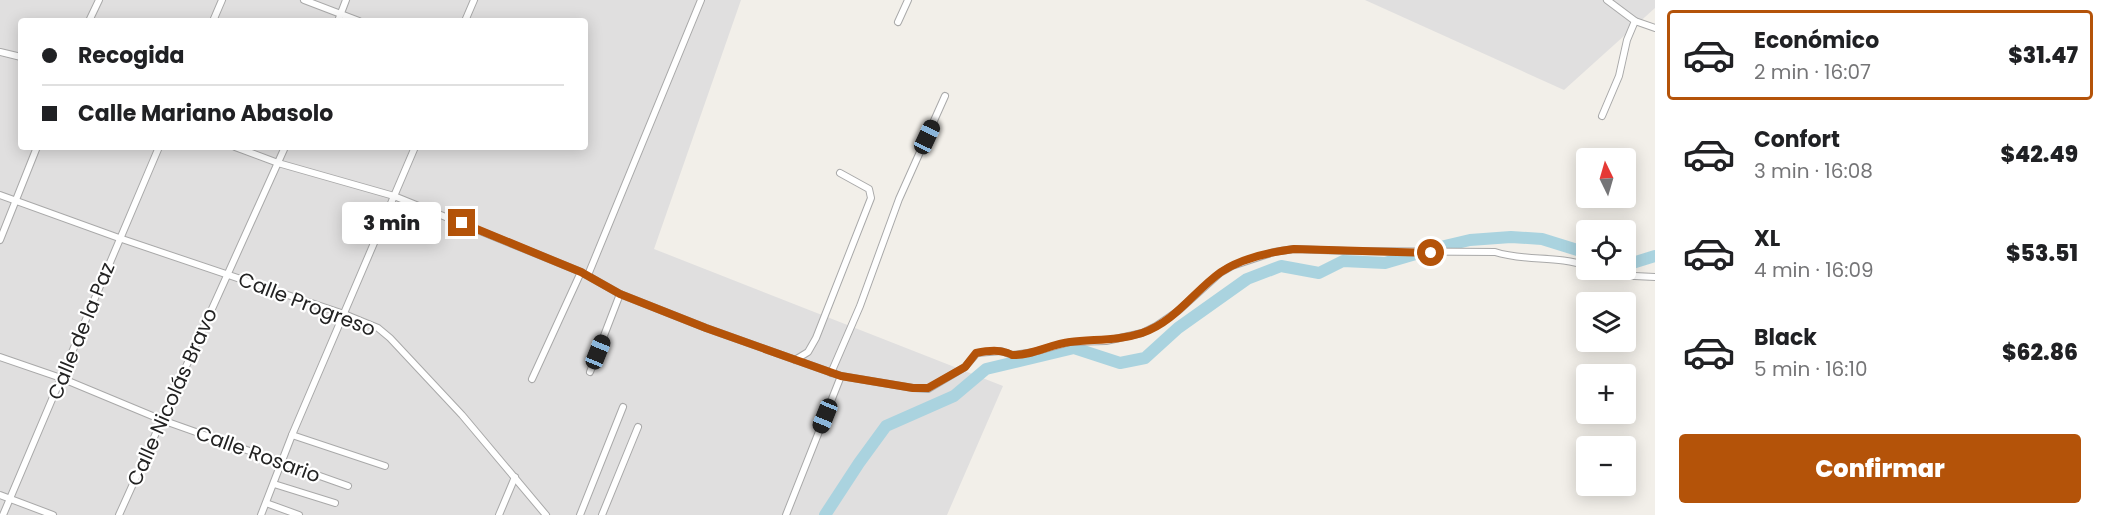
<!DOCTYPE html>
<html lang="es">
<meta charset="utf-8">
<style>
:root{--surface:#fff;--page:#f6f6f6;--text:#202124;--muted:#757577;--line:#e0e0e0;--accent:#b45309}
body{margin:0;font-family:Poppins,sans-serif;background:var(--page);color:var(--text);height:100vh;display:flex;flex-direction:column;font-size:22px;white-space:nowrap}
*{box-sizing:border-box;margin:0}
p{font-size:20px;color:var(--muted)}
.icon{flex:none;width:33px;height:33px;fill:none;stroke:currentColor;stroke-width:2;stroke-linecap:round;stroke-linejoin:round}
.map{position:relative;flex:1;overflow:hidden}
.drawer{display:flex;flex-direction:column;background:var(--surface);width:450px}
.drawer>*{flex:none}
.top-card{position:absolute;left:18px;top:18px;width:570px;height:132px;border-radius:6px;box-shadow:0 3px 15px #0003;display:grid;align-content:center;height:132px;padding:0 24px;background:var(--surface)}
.needle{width:39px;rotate:355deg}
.tools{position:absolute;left:1576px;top:148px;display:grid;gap:12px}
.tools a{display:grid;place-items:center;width:60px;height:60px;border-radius:6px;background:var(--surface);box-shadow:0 3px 15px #0003;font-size:30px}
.end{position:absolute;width:27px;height:27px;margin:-14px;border:8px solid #b45309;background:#fff;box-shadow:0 0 0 3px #fff}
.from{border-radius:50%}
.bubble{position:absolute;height:42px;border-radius:6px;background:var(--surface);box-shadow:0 3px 15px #0003;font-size:20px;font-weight:800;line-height:42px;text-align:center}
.car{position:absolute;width:18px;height:36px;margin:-18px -9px;border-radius:8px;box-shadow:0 0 4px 2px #0007;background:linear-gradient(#222 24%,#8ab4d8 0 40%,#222 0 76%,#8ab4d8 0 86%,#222 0)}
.top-card b{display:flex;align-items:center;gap:21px;height:57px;font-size:22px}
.top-card b+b{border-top:2px solid var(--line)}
.top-card i{width:15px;height:15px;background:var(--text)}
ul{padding:10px 0 0;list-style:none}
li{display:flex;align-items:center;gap:18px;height:90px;margin:0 12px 9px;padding:0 12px;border:3px solid transparent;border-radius:6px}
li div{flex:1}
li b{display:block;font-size:22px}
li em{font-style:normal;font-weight:800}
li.on{border-color:var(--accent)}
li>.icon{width:54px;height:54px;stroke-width:1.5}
.action{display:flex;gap:12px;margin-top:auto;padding:12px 24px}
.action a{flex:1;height:69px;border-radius:6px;background:var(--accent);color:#fff;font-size:24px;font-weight:800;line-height:69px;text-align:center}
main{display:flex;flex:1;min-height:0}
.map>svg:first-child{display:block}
</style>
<main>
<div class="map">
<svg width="1655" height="515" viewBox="0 0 1655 515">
<rect width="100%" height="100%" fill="#f2efe9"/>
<g fill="#e0dfdf" fill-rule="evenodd">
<path d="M 0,0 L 741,0 L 654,249 L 1003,386 L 947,515 L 0,515 ZM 21,21 L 585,21 L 585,147 L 21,147 Z"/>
<polygon points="1365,0 1655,0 1655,8 1564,90"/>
</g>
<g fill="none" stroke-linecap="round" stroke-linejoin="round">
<g stroke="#aad3df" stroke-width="12">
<polyline points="1626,265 1655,256"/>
<polyline points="825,515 859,463 886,426 954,396 986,369 1074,348 1120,363 1145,358 1178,328 1247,279 1281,266 1319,273 1343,261 1385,263 1436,248 1470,240 1511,237 1542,239 1587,253"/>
</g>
<g stroke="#a9a9a9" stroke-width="8">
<g id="minor">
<polyline points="304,0 359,21"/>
<polyline points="1607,0 1635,21 1655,28"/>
<polyline points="89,21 99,0"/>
<polyline points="213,21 222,0"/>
<polyline points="338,21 346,0"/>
<polyline points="465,21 474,0"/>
<polyline points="898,22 908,0"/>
<polyline points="0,52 21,57"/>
<polyline points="1602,116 1619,76 1627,40 1635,21"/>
<path d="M 235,147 L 278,163 L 394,196 L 581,272 L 620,294 L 706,328 L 841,376 L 913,388 L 928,389 L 965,367 L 977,353 L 1001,351 L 1012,355 L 1034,352 L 1070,342 L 1106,341 L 1142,333 L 1156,326 L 1178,311 L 1220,273 L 1232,266 L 1274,252 L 1294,249 L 1347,251 L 1495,252 C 1525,262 1557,255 1587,266"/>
<polyline points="0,195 119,238 344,314 378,328 390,338 462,415 546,515"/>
<polyline points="0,240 37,147"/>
<polyline points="1599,270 1614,275 1655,277"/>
<polyline points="588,275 701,0"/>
<polyline points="0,357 61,378 162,420 348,486"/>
<polyline points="795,360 808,352 816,338 871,198 869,189 840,173"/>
<polyline points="590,372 620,294"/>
<polyline points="831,373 860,306 899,199 945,96"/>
<polyline points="532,379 581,272"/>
<polyline points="292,435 385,466"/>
<polyline points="274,484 335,503"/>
<polyline points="0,495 53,515"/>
<polyline points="266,503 299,515"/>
<polyline points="3,515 159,147"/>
<polyline points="119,515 285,147"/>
<polyline points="261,515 292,435 415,147"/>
<polyline points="499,515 515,477"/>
<polyline points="580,515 623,407"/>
<polyline points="602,515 638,427"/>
<polyline points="786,515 841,376"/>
</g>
</g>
<use href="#minor" stroke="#fff" stroke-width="6"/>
</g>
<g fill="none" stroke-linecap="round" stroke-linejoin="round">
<path stroke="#b45309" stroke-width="8" d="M 462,223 L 581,272 L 620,294 L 706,328 L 841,376 L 913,388 L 928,388 L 965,367 L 976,353 C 985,351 995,349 1004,352 C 1004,352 1011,354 1012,355 C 1031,356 1051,344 1070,342 C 1094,339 1118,341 1142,333 C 1175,322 1194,291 1221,272 C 1242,258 1270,252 1294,249 L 1431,253"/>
</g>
<g text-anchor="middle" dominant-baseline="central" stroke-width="4.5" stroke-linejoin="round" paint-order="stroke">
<g font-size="20" fill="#222" stroke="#fff">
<text transform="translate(307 304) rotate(21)">Calle Progreso</text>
<text transform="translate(81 331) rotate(-68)">Calle de la Paz</text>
<text transform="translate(172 397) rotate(-66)">Calle Nicolás Bravo</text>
<text transform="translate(258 454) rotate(20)">Calle Rosario</text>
</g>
</g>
</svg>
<div class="tools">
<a><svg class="needle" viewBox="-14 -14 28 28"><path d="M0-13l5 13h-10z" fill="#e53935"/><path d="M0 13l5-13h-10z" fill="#757577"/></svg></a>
<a><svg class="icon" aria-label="locate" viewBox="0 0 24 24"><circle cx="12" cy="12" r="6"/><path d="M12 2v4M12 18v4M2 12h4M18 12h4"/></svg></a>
<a><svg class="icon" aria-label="layers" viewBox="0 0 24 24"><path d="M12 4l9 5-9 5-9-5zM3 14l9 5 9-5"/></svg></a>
<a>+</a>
<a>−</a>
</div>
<i class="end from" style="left:1431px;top:253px"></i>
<i class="end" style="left:462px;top:223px"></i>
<div class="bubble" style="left:342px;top:202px;width:99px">3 min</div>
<i class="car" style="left:927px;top:137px;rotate:25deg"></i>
<i class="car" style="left:598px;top:352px;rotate:22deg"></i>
<i class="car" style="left:825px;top:416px;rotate:202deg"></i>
<div class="top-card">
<b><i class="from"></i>Recogida</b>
<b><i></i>Calle Mariano Abasolo</b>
</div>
</div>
<section class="drawer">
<ul>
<li class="on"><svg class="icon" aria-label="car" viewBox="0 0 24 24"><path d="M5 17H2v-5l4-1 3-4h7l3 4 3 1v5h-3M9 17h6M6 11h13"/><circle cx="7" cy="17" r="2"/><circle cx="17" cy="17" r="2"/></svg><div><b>Económico</b><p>2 min · 16:07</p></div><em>$31.47</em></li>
<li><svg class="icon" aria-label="car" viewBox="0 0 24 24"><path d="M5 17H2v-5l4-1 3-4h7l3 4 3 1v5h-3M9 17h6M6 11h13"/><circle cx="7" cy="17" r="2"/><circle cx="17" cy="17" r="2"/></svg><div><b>Confort</b><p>3 min · 16:08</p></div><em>$42.49</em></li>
<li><svg class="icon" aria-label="car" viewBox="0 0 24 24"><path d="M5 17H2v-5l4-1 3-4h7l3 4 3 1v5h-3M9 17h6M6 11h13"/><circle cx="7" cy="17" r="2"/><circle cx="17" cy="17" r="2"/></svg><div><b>XL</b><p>4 min · 16:09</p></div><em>$53.51</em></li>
<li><svg class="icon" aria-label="car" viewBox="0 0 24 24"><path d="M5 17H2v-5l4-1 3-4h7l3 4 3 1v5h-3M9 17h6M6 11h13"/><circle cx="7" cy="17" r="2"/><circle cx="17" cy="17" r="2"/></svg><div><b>Black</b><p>5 min · 16:10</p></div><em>$62.86</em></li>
</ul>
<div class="action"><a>Confirmar</a></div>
</section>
</main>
